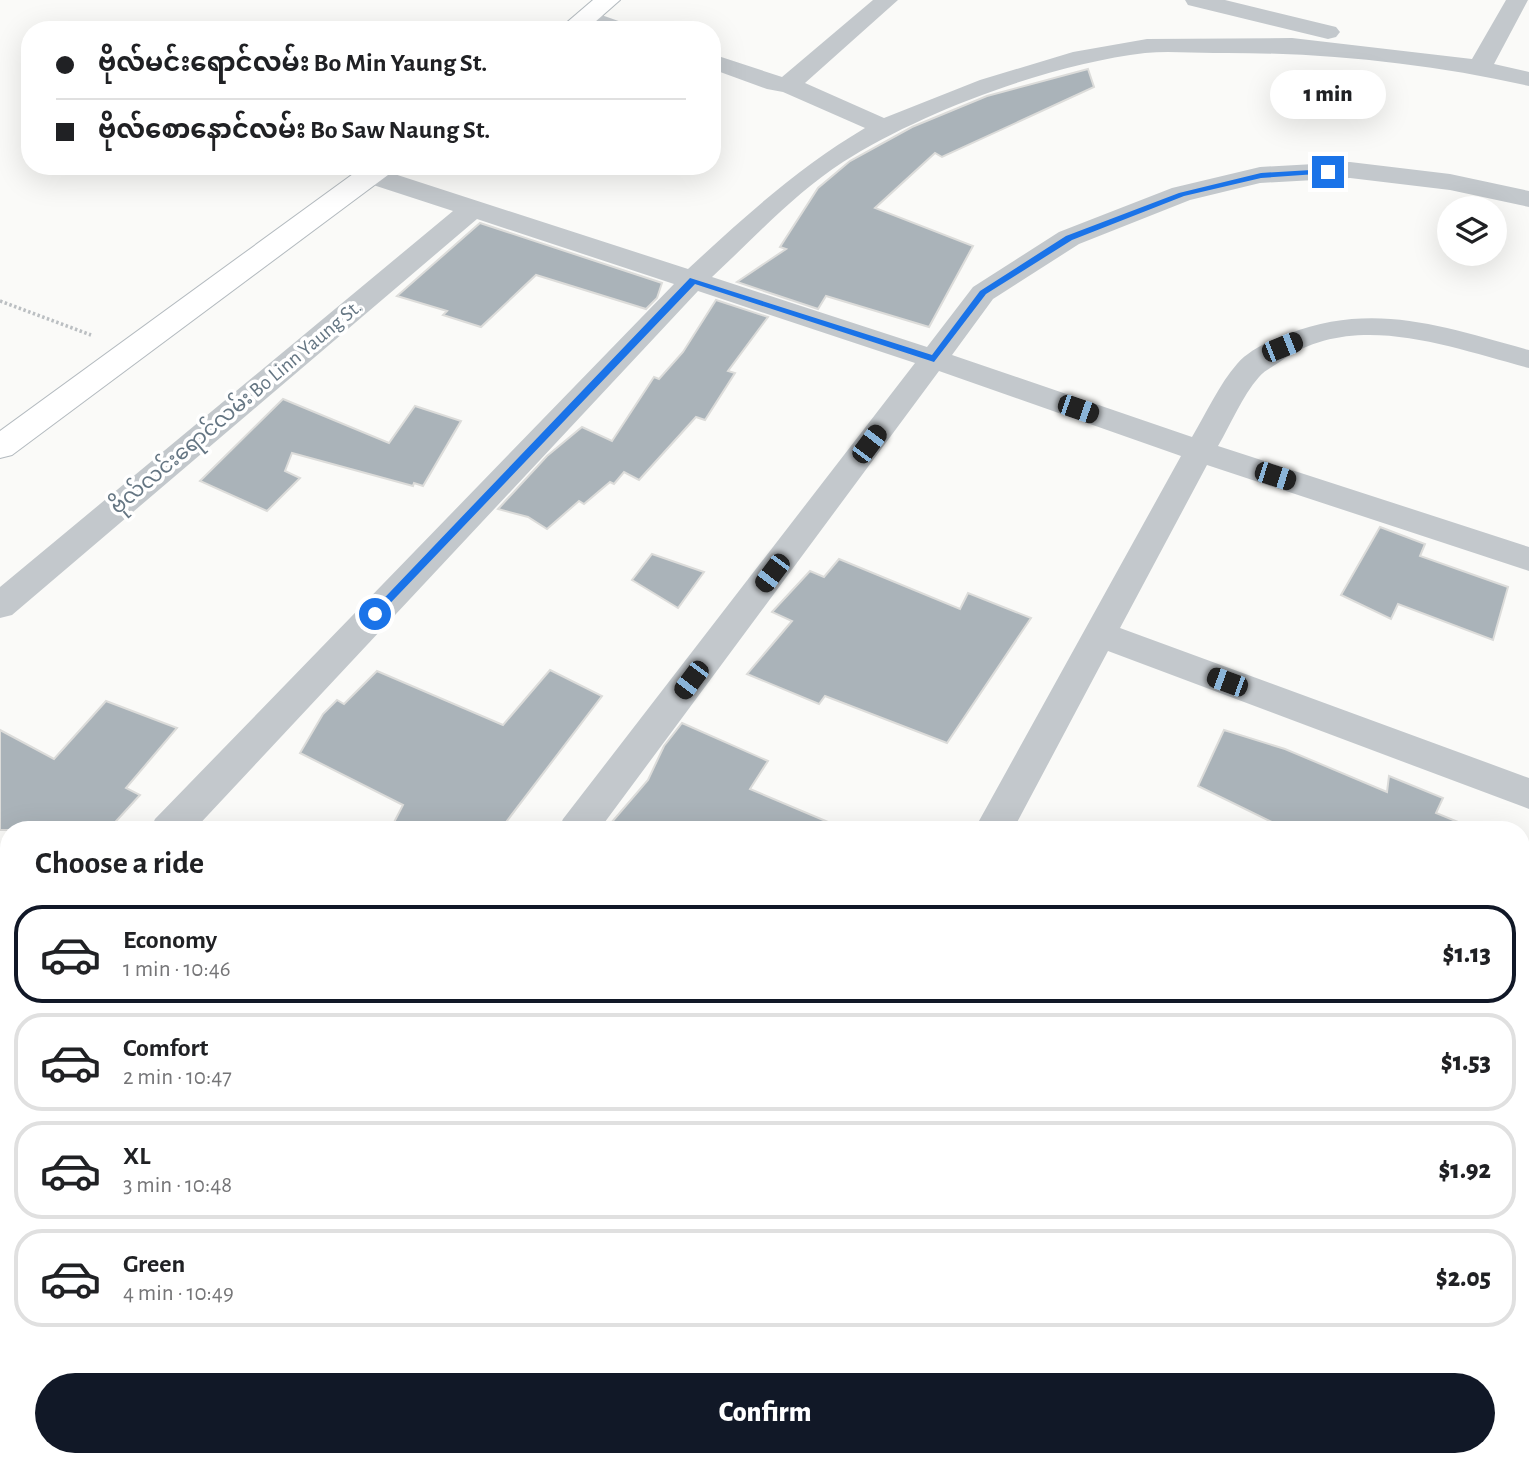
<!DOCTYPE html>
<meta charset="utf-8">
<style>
:root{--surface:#fff;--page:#f2f2f2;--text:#202124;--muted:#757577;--line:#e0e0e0;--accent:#111827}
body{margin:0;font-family:"Alegreya Sans","Noto Sans Myanmar",sans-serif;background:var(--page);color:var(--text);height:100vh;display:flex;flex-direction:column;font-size:26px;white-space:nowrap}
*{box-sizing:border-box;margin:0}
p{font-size:23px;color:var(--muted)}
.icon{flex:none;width:38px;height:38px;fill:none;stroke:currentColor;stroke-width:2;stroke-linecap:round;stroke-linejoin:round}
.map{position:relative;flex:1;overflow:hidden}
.panel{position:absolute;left:0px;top:821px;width:1530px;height:646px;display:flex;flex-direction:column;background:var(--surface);border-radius:28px 28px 0 0;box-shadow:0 7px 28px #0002}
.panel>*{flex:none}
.hud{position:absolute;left:21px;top:21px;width:700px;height:154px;border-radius:28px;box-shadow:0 7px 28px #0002;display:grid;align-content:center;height:154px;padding:0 35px;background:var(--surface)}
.fabs{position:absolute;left:1437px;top:196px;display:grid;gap:14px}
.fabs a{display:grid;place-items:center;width:70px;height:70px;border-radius:50%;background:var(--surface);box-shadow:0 7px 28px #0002;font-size:35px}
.end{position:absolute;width:32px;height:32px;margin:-16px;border:9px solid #1a73e8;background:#fff;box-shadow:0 0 0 4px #fff}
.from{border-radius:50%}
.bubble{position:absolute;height:49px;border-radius:24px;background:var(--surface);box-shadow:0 7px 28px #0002;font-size:23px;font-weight:800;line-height:49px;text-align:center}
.car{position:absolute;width:21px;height:42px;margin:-21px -10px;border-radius:9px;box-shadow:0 0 5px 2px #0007;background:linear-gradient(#222 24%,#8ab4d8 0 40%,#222 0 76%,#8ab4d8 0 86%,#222 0)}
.hud b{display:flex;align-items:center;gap:24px;height:66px;font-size:26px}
.hud b+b{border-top:2px solid var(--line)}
.hud i{width:18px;height:18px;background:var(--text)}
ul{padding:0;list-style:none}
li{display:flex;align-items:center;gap:21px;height:98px;margin:0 14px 10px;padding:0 21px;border:4px solid var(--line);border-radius:28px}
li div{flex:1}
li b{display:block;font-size:26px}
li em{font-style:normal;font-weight:800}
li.selected{border-color:var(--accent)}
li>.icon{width:63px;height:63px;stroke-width:1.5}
h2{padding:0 35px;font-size:32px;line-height:84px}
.button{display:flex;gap:14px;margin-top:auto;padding:14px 35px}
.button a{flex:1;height:80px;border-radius:42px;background:var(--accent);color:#fff;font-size:28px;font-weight:800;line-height:80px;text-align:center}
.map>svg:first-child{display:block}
</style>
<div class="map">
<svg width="1529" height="1466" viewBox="0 0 1529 1466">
<rect width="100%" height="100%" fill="#fafaf8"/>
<g fill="#aab3b9" stroke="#dcdcda" stroke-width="2">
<polygon points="1088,69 1094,87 942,157 935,153 875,208 973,246 929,327 826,296 818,309 737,282 786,249 780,247 818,188 850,161 912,127 987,96"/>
<polygon points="480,223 662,283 657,298 646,309 536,275 481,327 443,315 447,311 397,296"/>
<polygon points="716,300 768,317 728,371 735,373 705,420 696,417 639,480 624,472 614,484 610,482 584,504 579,501 547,529 528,517 498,509 547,456 582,427 612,441 654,377 659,379 683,352"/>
<polygon points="283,399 389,443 415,406 461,421 423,486 414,483 413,486 292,453 285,471 300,478 267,511 200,481"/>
<polygon points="1380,527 1425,544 1420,556 1508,587 1493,640 1398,604 1391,619 1341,595"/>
<polygon points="652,554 704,572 678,608 632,580"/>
<polygon points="839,559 960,609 968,593 1031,618 947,743 825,696 819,704 747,674 792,621 772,612 810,571 824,577"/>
<polygon points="550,670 602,696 500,830 390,830 403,805 300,753 323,714 337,700 344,704 377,671 503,725"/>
<polygon points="106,701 177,728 126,788 140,795 108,830 0,830 0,730 54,759"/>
<polygon points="682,723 768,761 750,789 847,830 605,830 648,780 664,746"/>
<polygon points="1224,730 1285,749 1387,792 1389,776 1443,798 1436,813 1475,829 1288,830 1198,786"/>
</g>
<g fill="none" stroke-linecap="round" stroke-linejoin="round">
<g stroke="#b3babf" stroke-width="2">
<g id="secondary">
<polygon points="593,0 620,0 586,30 558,30"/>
<polygon points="364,166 395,166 392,172 12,455 0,458 0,431"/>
</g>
</g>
<polyline stroke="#bbbfc2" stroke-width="3.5" stroke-dasharray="2.5 2.5" stroke-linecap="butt" points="0,301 91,335"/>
<g fill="#c3c8cc" fill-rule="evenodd">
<path d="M 873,0 L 898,0 L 805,83 L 884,118 L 980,80 L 1073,52 L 1147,39 L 1292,38 L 1472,59 L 1506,0 L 1528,0 L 1494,64 L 1529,72 L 1529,86 C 1427,63 1319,52 1214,53 C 1191,53 1168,51 1145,53 C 1051,64 923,111 843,162 C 795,193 754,238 712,277 L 927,347 L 973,287 L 1059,232 L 1172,188 L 1260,167 L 1350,162 L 1450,174 L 1529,191 L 1529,207 L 1450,190 L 1350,178 L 1260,183 L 1190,200 L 1079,244 L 993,299 L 952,355 L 1192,437 C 1205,415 1220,383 1237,364 C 1249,350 1271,340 1288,334 C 1375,301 1443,327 1529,350 L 1529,368 C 1451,348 1355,309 1281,361 C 1274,366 1264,371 1259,377 C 1242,396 1231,424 1218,446 L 1529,547 L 1529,571 L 1207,465 L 1120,628 L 1529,778 L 1529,809 L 1108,651 L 1013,830 L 974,830 L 1181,456 L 939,371 L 599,830 L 558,830 L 563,819 L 915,363 L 698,291 L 194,830 L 150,830 L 155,819 L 674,284 L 477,219 L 12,615 L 0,618 L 0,587 L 453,211 L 361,181 L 357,175 L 361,169 L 370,167 L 379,169 L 688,269 C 744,217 799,167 865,128 L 783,92 L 767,89 L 712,69 L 712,54 L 782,77 Z"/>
<polygon points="1185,0 1225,0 1336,27 1340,32 1336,37 1328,39 1188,5"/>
<path d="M 587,10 L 630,25 L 634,30 C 615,30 587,34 575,17 L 579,12 Z"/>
<polygon points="0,899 9,902 9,937 0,934"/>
<polygon points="1521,1102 1529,1106 1529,1148 1521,1144"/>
<polygon points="614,1458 666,1458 663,1466 611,1466"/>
<polygon points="1081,1458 1145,1458 1148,1466 1084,1466"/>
</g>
<use href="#secondary" fill="#fff" fill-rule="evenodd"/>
</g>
<polygon fill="#1a73e8" points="1328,169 1331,173 1261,178 1184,196 1072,240 986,294 934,362 695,284 378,616 375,618 369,614 690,278 932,355 980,291 1066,236 1179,193 1261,173"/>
<g text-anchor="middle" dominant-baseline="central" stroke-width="7" stroke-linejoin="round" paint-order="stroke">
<g font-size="21" fill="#657683" stroke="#fff">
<text transform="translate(236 407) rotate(-40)">ဗိုလ်လင်းရောင်လမ်း Bo Linn Yaung St.</text>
</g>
</g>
</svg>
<div class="fabs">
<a><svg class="icon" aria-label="layers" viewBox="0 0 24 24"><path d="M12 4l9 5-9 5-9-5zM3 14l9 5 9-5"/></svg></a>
</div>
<i class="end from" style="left:375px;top:614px"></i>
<i class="end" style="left:1328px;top:172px"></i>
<div class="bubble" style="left:1270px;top:70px;width:116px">1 min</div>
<i class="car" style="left:1282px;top:347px;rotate:68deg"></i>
<i class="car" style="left:1078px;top:409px;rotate:109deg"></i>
<i class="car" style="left:869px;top:444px;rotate:37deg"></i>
<i class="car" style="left:1275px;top:476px;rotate:108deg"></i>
<i class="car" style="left:772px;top:573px;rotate:217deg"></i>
<i class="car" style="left:691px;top:680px;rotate:217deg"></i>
<i class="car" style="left:1227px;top:682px;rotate:290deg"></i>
<div class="hud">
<b><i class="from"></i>ဗိုလ်မင်းရောင်လမ်း Bo Min Yaung St.</b>
<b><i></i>ဗိုလ်စောနောင်လမ်း Bo Saw Naung St.</b>
</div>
<section class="panel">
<h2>Choose a ride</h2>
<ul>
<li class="selected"><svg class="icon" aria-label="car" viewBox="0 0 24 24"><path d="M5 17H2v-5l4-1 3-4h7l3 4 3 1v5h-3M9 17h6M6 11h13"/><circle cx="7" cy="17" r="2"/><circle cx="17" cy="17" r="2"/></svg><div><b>Economy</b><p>1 min · 10:46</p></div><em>$1.13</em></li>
<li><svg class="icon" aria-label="car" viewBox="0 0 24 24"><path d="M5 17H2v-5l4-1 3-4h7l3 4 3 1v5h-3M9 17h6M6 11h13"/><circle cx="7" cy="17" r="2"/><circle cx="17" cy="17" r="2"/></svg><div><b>Comfort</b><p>2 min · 10:47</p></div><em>$1.53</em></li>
<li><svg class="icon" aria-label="car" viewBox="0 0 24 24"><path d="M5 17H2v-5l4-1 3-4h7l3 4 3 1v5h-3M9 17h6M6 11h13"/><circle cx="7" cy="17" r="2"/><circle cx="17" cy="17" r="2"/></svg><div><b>XL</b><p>3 min · 10:48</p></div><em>$1.92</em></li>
<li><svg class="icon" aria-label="car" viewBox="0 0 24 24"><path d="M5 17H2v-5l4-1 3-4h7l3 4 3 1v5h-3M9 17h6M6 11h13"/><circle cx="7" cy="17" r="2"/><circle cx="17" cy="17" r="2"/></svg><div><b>Green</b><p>4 min · 10:49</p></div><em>$2.05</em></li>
</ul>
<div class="button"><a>Confirm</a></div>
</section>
</div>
